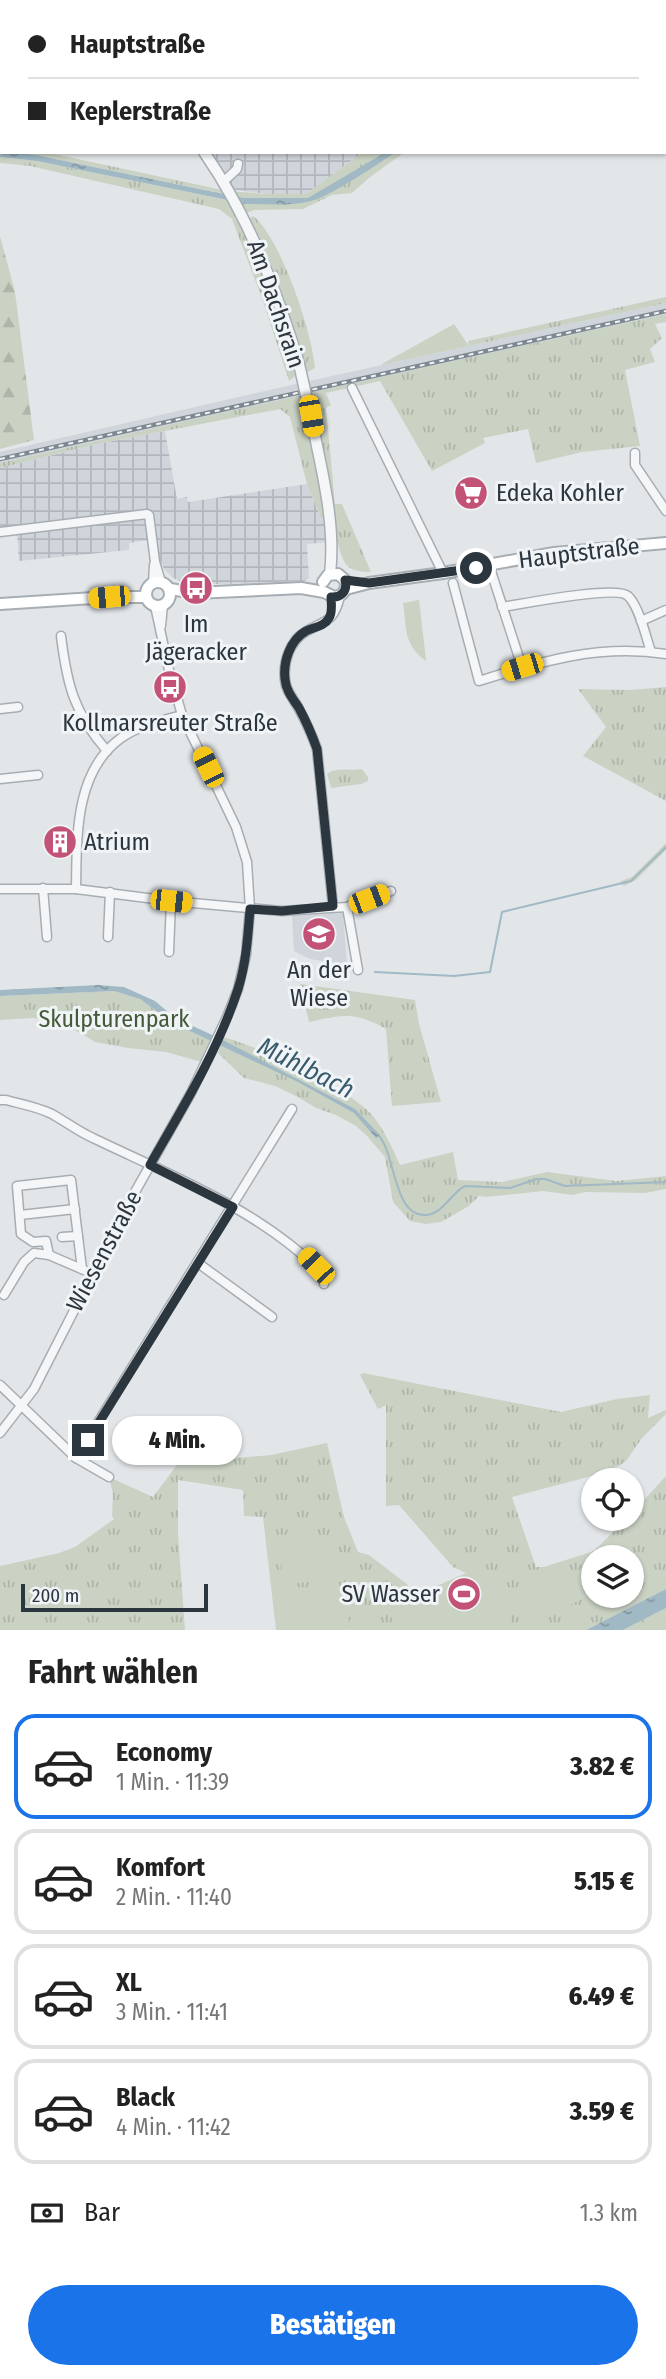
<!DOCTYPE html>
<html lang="de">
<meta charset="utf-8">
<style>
:root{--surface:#fff;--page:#f2f2f2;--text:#222;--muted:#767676;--line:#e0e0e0;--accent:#1a73e8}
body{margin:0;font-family:"Fira Sans Condensed",sans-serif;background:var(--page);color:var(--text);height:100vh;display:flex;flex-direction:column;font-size:26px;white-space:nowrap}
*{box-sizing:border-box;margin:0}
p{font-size:23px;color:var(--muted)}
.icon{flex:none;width:38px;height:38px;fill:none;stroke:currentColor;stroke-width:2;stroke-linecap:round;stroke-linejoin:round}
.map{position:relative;height:1630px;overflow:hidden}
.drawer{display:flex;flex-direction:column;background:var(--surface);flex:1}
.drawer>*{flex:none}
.guide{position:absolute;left:0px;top:0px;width:667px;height:154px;box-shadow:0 2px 5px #0004;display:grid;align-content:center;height:154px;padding:0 28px;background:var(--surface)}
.fabs{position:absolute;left:581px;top:1468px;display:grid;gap:14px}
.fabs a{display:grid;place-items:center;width:63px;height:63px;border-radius:50%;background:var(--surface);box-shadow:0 2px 5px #0004;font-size:35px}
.scale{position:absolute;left:21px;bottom:18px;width:187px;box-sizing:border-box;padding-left:7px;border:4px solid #2b363f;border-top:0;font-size:19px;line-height:24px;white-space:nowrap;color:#2b363f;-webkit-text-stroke:5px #f1f4f6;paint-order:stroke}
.end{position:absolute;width:32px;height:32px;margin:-16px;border:9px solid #2b363f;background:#fff;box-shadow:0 0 0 4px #fff}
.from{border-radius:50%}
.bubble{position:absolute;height:49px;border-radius:24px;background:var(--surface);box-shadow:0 2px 5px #0004;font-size:23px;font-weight:800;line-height:49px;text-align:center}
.car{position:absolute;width:21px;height:42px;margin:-21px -10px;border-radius:9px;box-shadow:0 0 5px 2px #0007;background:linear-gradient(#f5c518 24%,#345 0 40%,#f5c518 0 76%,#345 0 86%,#f5c518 0)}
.guide b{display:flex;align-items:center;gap:24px;height:66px;font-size:26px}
.guide b+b{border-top:2px solid var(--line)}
.guide i{width:18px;height:18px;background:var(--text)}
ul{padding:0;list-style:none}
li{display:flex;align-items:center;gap:21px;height:105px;margin:0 14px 10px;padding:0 14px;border:4px solid var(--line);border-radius:21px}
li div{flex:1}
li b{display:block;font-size:26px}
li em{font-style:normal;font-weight:800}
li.on{border-color:var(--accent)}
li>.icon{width:63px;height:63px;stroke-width:1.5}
h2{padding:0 28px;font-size:32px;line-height:84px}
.pay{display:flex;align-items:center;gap:18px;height:77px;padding:0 28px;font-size:26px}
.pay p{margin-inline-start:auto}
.primary-button{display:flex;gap:14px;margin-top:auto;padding:14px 28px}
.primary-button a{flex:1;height:80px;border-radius:42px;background:var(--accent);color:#fff;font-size:28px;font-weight:800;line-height:80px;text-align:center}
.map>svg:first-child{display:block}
</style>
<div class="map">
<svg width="666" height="1630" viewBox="0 0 666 1630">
<defs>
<pattern id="industrial-grid" width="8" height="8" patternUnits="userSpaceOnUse" patternTransform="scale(1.75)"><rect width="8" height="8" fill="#d0d5db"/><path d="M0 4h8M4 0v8" fill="none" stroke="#b3b7bd"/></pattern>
<pattern id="grass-tufts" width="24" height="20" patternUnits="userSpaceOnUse" patternTransform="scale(1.75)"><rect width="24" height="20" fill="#cad2c4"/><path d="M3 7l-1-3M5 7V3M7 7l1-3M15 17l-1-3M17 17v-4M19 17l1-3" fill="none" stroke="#aeb5a9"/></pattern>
<pattern id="forest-firs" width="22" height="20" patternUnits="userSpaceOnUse" patternTransform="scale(1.75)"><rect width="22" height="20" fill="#cad2c4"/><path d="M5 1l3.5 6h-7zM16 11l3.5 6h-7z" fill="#aeb5a9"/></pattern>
<pattern id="water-ripples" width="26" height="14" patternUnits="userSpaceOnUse" patternTransform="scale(1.75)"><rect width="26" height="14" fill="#a0b9c5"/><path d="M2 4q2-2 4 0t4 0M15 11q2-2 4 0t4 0" fill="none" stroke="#8397a1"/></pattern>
</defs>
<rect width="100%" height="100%" fill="#e2e6e9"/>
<g fill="#d0d5db">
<polygon points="666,303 666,314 0,463 0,452 291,385"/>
<polygon points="343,913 347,965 310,959 294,951 292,916"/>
</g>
<g fill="url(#industrial-grid)">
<polygon points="206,152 363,152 306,194 268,194 229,189"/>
<polygon points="165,431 177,499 187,497 188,502 307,484 321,518 326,519 328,542 307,544 309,578 305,581 189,585 173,578 164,569 158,556 157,539 129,543 129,550 19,561 17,533 0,536 0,468 97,444"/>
</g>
<g fill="url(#grass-tufts)" fill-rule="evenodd">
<polygon points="214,0 614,0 609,2 213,2"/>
<polygon points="8,152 45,152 227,191 268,194 306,194 363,152 405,152 370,177 352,193 332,195 303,209 254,210 234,218 242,222 276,308 295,376 289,381 263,301 232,219 219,209 30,166 0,163 0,157 37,161 232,201 230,195 36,155"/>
<path d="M 253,216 C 281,238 312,332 315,368 L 306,373 C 291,321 277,266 249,219 Z"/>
<polygon points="666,297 666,303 469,346 468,341"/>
<path d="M 666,314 L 666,322 L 655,324 L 662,338 L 650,349 L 655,362 L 625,370 L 640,446 L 582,452 L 536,463 L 528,429 L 483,438 L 485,443 L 432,471 L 380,381 L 326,393 L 331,405 L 326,408 L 335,504 L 342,504 L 371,572 C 345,572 344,564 337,541 L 310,393 Z"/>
<polygon points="302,395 326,519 321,518 307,484 290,417 280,409 97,444 0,468 0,463"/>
<polygon points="666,687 666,801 583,756 606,727 578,689 629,690"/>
<path d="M 362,769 L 368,777 L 368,781 L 361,784 L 331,788 L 327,774 C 336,767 351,771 362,769 Z"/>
<polygon points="666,843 666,850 636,880 624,886 620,883 621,881 632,877"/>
<path d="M 300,984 L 415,1000 L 419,1024 L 441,1102 L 392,1106 L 386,1029 C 353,1011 344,1015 309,1022 Z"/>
<polygon points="114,991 140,999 173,1023 212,1040 202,1062 166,1052 128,1048 95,1042 70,1027 34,1018 0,1020 0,996"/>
<path d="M 223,1037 C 265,1049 335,1081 367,1110 C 380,1121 393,1149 400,1165 L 453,1152 L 458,1180 L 502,1182 L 547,1172 L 616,1181 L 666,1176 L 666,1189 L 645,1193 L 585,1192 L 573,1195 L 543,1191 L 486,1197 L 479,1196 L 469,1206 L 441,1222 L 426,1224 L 410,1221 L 393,1202 L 385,1157 L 367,1136 L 356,1126 L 336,1115 L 316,1108 L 298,1097 L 275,1086 L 244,1078 L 218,1053 Z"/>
<path d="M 363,1373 L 561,1412 L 617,1399 L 650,1395 L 648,1418 L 666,1410 L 666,1414 L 642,1438 L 626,1461 L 619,1466 L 588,1477 L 512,1497 L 536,1567 L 544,1567 L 594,1551 L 626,1519 L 632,1519 L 632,1513 L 666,1476 L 666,1589 L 586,1630 L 276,1630 L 263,1517 L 244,1516 L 243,1490 L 178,1480 L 178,1533 L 185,1630 L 0,1630 L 0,1566 L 59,1553 L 75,1547 L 114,1519 L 112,1516 L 113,1494 L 109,1477 L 153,1497 L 214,1415 L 235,1458 L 271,1455 L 327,1443 L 344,1517 L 358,1552 L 369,1555 L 408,1585 L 403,1601 L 466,1573 L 453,1567 L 399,1505 L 386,1506 L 386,1405 L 378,1409 L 360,1375 ZM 593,1558 L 632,1558 L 632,1596 L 593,1596 Z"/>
<polygon points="666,1608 666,1630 623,1630"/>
</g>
<polygon fill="url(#forest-firs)" points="0,236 15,292 34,440 0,449"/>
<g fill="#cad2c4">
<polygon points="454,324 469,346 382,365 382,364"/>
<path d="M 419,600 L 426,660 L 426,661 C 403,644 407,629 403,603 Z"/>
<polygon points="331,1541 336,1578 284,1585 279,1547"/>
<polygon points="377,1563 397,1579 393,1585 373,1569"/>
<polygon points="569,1567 585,1597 537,1623 521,1593"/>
<polygon points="484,1570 491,1576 515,1630 397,1630 389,1611"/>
<polygon points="345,1589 350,1630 278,1630 275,1597"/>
</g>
<g fill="url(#water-ripples)">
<path d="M 0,151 L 36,155 L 243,198 L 308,198 L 386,152 L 396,152 C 376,165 327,199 307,202 C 287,206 266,204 247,204 L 37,161 L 0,157 Z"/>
<polygon points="98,985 124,987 155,1001 175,1018 219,1038 355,1109 380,1135 376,1138 354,1113 296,1081 173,1023 140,999 114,991 0,996 0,990"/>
<polygon points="666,1589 666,1608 623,1630 586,1630"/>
</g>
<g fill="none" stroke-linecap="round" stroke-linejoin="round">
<g stroke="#a0b9c5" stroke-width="2">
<polyline points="582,2 596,0"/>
<polyline points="375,972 454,976 490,972 502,912 631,881 666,847"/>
<path d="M 379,1136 C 396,1155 393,1217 426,1215 C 443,1214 451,1193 465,1186 L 510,1188 L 537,1179 L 545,1179 L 565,1186 L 666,1182"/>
</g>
<g stroke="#a7aeb3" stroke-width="11">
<g id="minor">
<polyline points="223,182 237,169 238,164"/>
<polyline points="352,388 443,573"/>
<polyline points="635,453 635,465 666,511"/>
<polyline points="0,532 147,514 149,515 155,562 161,582"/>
<polyline points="489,565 522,667"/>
<polyline points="153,582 154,565"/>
<path d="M 453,583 L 479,681 C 542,661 599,644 666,654"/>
<path d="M 502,607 C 522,604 617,585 628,596 C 639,606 646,637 651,652"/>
<polyline points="641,621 666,610"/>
<polyline points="161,626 163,605"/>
<path d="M 61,636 C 67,685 74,713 107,751"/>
<polyline points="0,709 18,707"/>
<polyline points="0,779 38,775"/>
<polyline points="43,888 47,937"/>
<polyline points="0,889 76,889 171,901 282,911 347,907 391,891"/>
<path d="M 76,889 C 77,838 74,772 121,738 C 138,726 163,720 182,715"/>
<path d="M 333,907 L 317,749 C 312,735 306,722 299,709 C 294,699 286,692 285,680 C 283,663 289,642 305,632 C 325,620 334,623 340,596"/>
<polyline points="347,907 358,970"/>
<polyline points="108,937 110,892"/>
<polyline points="169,952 171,901"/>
<path d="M 0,1100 L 6,1100 C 21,1104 38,1107 52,1114 C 66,1122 79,1132 93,1138 C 174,1177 263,1211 326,1277 L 324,1284"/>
<polyline points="20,1215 75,1209"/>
<polyline points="62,1237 78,1236"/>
<polyline points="49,1255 46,1241 33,1242 21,1234 17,1186 71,1180 82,1269"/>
<polyline points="198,1263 272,1317"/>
<polyline points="4,1295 24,1262 34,1253 49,1255 84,1270"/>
<polyline points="0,1385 76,1458 109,1477"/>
<polyline points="0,1433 34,1389 131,1199 191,1093 227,1017 238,989 246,955 250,909 247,862 236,827 182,715 168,666 155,606"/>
<polyline points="76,1458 292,1109"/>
</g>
</g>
<g stroke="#a7aeb3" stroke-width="13">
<g id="tertiary">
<polyline points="38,0 41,2"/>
<path d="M 204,152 C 249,217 276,289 299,364"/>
<path d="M 311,417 C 321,468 336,522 330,574"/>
</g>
</g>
<g stroke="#a7aeb3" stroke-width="14">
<g id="secondary">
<circle cx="158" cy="594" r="12"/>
<path d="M 170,589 L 195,593 L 301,588 L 324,592 L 334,597 C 343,596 348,590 345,580 L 338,574 L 328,575 L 323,582"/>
<polyline points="346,589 369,583 443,573 554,553 666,543"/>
<polyline points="0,604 109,597 146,597"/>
</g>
</g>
<use href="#minor" stroke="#f4f6f8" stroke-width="8"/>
<use href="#tertiary" stroke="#f4f6f8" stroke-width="10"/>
<use href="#secondary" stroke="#fff" stroke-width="10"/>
<g stroke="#7d8891" stroke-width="4.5">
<polyline id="rail" points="0,459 666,311"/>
</g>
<use href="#rail" stroke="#f1f4f6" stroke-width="2" stroke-dasharray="5" stroke-linecap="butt"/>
<g stroke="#a7aeb3" stroke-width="13" stroke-linecap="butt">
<polyline id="tertiary-bridge" points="299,364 311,417"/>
</g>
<use href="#tertiary-bridge" stroke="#f4f6f8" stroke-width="10"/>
</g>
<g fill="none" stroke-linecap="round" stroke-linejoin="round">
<path stroke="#2b363f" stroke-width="9" d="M 88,1440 L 233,1207 L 150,1165 C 182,1109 218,1051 238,989 C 246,964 248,936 250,909 L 282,911 L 333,906 L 317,749 C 312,735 306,721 299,708 C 293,699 286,691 285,679 C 283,662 290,640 306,631 C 314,627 324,627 329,618 C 333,612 331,603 331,597 C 341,598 348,591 345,580 L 369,583 L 476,568"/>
</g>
<defs>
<g id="supermarket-disc" transform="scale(1.75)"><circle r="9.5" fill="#c25377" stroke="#f1f4f6"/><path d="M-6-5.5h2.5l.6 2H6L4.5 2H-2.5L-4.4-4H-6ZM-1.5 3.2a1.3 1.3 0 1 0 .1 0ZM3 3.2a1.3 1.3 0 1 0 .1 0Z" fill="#fff"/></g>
<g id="bus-disc" transform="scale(1.75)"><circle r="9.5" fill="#c25377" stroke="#f1f4f6"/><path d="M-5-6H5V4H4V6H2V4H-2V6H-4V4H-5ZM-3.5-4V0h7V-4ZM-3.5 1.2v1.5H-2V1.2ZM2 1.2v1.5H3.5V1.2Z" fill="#fff"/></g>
<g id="building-disc" transform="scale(1.75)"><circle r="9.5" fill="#c25377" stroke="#f1f4f6"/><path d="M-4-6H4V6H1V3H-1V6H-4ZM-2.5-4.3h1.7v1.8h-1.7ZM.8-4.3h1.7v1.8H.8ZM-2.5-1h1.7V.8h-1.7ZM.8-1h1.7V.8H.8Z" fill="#fff"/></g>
<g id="school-disc" transform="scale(1.75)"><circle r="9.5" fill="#c25377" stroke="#f1f4f6"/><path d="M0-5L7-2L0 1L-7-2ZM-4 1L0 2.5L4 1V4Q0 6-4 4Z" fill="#fff"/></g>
<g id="stadium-disc" transform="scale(1.75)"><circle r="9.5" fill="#c25377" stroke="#f1f4f6"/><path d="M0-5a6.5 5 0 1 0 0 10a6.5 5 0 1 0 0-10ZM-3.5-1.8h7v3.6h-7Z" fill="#fff"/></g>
</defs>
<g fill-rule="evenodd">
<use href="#supermarket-disc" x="471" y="493"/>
<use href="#bus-disc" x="196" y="588"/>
<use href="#bus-disc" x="170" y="687"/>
<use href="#building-disc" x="60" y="842"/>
<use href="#school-disc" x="319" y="934"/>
<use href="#stadium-disc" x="464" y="1594"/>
</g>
<g text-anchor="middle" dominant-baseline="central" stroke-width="6" stroke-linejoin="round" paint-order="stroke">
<g font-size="24" fill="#2b363f" stroke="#f1f4f6">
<text transform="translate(276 304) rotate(71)">Am Dachsrain</text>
<text transform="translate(579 553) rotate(-7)">Hauptstraße</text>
<text transform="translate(104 1251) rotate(-62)">Wiesenstraße</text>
</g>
<g font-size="24" fill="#2b363f" stroke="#f1f4f6">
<text x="496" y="493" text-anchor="start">Edeka Kohler</text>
<text x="196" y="624">Im<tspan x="196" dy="28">Jägeracker</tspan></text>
<text x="170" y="723">Kollmarsreuter Straße</text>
<text x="84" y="842" text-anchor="start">Atrium</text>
<text x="319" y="970">An der<tspan x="319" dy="28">Wiese</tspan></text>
<text x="440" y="1594" text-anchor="end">SV Wasser</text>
</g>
<g font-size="24" fill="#455a3a" stroke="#f1f4f6">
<text x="114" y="1019">Skulpturenpark</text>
</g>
<g font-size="26" font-style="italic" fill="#395b6f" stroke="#f1f4f6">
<text transform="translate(306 1068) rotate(27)">Mühlbach</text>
</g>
</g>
</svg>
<div class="fabs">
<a><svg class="icon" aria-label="locate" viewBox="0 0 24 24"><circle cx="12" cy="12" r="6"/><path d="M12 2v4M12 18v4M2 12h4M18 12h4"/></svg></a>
<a><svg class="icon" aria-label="layers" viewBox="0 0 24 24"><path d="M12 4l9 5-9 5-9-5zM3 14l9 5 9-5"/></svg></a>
</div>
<div class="scale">200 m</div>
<i class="end from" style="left:476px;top:568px"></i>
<i class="end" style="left:88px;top:1440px"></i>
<div class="bubble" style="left:112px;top:1416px;width:130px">4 Min.</div>
<i class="car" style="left:311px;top:416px;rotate:170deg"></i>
<i class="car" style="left:109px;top:597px;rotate:265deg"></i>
<i class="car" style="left:522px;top:667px;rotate:253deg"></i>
<i class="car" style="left:208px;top:767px;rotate:334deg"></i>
<i class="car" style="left:369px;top:899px;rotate:69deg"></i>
<i class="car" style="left:171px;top:901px;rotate:96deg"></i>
<i class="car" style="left:316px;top:1266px;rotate:316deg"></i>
<div class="guide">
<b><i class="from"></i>Hauptstraße</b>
<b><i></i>Keplerstraße</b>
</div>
</div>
<section class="drawer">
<h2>Fahrt wählen</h2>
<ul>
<li class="on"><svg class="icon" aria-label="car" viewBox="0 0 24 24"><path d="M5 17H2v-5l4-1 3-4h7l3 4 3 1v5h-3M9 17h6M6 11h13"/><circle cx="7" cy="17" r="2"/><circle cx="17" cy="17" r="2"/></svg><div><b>Economy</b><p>1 Min. · 11:39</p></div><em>3.82 €</em></li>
<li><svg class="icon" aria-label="car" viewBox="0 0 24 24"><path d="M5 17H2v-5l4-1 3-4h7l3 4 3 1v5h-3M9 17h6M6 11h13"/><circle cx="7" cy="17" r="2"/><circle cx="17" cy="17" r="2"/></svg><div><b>Komfort</b><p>2 Min. · 11:40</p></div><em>5.15 €</em></li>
<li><svg class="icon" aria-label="car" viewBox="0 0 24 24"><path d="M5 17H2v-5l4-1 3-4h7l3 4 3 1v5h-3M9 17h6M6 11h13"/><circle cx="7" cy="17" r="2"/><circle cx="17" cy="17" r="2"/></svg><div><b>XL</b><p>3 Min. · 11:41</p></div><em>6.49 €</em></li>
<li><svg class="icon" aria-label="car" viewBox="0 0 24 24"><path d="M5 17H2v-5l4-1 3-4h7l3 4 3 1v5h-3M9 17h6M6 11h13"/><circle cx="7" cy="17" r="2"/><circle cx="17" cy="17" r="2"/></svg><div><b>Black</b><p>4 Min. · 11:42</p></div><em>3.59 €</em></li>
</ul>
<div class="pay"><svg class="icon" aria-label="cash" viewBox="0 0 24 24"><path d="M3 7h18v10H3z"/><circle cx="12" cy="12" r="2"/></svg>Bar<p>1.3 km</p></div>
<div class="primary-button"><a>Bestätigen</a></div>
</section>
